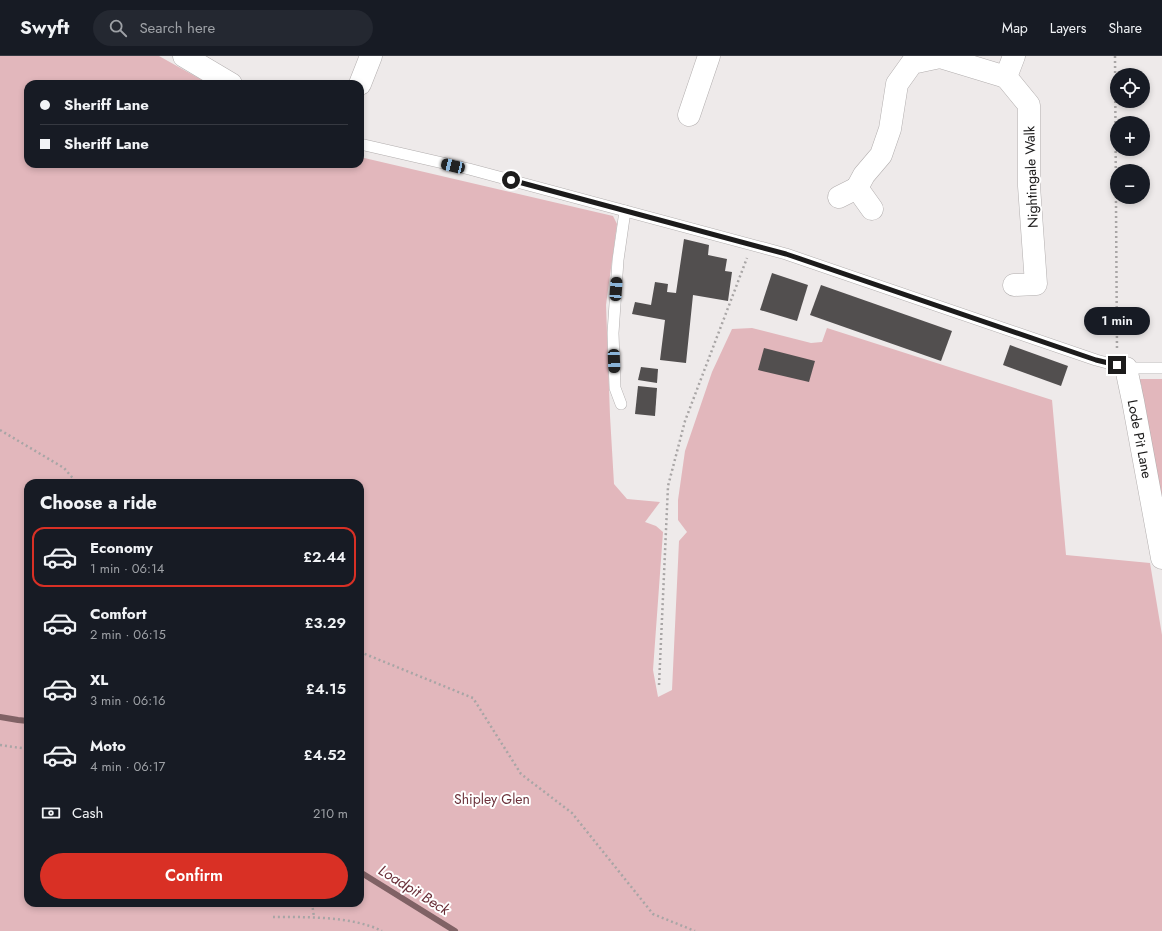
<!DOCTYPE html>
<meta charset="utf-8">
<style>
:root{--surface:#171b24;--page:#242831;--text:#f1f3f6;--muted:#9ea1a6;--line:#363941;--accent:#d93025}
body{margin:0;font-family:Jost,sans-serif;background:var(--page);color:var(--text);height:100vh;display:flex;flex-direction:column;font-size:15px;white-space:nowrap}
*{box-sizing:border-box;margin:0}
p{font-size:13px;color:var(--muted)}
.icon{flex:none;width:22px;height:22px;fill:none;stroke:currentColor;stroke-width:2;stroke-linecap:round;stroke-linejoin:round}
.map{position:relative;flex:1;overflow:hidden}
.drawer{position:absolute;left:24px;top:423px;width:340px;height:428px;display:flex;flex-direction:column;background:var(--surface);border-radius:12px;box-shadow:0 2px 6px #0003}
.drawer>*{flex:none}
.guide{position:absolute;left:24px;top:24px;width:340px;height:88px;border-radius:12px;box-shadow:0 2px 6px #0003;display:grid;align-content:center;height:88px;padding:0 16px;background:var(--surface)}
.controls{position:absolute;left:1110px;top:12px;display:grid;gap:8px}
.controls a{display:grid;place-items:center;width:40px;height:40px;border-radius:50%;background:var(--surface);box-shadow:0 2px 6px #0003;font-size:20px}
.end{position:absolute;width:18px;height:18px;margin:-9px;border:5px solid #1c1b1b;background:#fff;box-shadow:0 0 0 2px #fff}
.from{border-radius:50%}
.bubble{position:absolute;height:28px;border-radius:14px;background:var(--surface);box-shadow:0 2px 6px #0003;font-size:13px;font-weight:600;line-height:28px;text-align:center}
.car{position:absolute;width:12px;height:24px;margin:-12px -6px;border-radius:5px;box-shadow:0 0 3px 1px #0007;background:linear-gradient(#222 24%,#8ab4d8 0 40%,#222 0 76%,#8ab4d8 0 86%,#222 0)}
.guide b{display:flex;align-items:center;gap:14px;height:38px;font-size:15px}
.guide b+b{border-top:1px solid var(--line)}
.guide i{width:10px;height:10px;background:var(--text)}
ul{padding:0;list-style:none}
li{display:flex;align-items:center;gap:12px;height:60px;margin:0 8px 6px;padding:0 8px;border:2px solid transparent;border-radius:12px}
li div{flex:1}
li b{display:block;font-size:15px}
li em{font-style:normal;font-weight:600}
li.on{border-color:var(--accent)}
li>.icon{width:36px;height:36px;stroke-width:1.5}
h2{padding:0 16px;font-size:18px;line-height:48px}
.pay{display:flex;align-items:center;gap:10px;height:44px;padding:0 16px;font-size:15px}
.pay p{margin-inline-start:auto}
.cta{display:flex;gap:8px;margin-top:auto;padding:8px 16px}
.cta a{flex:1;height:46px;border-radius:24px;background:var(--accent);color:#fff;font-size:16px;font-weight:600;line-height:46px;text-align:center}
header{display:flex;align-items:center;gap:24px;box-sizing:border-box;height:56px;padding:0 20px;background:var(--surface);border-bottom:1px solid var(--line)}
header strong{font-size:19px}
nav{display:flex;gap:22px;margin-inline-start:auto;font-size:14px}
.search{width:280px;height:36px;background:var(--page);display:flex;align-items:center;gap:10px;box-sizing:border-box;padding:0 14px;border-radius:22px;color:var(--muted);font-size:15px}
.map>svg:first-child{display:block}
</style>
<header>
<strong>Swyft</strong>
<div class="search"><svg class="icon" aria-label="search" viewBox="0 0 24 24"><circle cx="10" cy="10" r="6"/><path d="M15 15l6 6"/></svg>Search here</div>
<nav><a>Map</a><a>Layers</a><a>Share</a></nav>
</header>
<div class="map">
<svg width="1162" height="875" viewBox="0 0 1162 875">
<rect width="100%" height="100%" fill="#eeeaea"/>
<g fill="#e2b7bc" fill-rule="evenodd">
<path d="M 0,0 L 159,0 L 209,28 L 28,28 L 28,108 L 360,108 L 360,101 L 613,160 L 617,168 L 606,249 L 610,360 L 614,428 L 627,443 L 660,446 L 645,466 L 656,470 L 663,476 L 653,614 L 658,641 L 672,634 L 679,485 L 687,476 L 678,464 L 678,444 L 685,395 L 712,316 L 732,273 L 752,272 L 811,287 L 822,286 L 827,272 L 1052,344 L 1066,499 L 1150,507 L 1162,579 L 1162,875 L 0,875 ZM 28,427 L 360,427 L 360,847 L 28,847 Z"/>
<polygon points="1139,323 1162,323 1162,444 1142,338 1142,331"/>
</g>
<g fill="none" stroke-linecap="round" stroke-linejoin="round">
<g stroke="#806265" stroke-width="6">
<polyline points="0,661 18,664 28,665"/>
<polyline points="360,816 455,875"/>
</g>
</g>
<g fill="#524f4f">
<polygon points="684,183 709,189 708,199 727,203 725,215 732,216 728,245 693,239 686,307 660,304 665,264 632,258 635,246 651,249 655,226 668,228 667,236 676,237"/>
<polygon points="772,217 808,229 797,265 760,254"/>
<polygon points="821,229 952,275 941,305 810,259"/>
<polygon points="1010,289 1068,310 1061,330 1003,309"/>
<polygon points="764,292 815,305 809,326 758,314"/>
<polygon points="641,311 658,313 657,327 638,324"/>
<polygon points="638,330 657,332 655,360 635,358"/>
</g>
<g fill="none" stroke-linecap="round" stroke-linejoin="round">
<g stroke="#b2aeae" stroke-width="12">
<g id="service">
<polyline points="360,88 469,113 786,198 1096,304 1126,312 1162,312"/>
<polyline points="621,348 615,332 613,277 618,204 625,155"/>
</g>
</g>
<g stroke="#b2aeae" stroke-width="23">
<g id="minor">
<polyline points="184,0 231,28"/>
<polyline points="360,28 371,0"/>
<polyline points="689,59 709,0"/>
<polyline points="839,141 857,132"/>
<polyline points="872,153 857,132 864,119 881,99 890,73 897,28 912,7 940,1 1006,21"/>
<polyline points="1014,229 1036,228 1029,130 1029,49 1006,21 1014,0"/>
<polyline points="1126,312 1133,345 1162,502"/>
</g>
</g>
<g stroke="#a8a5a5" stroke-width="2.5" stroke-dasharray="2 3" stroke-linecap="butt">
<polyline points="1115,0 1117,295"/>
<polyline points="0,374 64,412 77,427"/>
<polyline points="360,596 473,642 521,718 572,757 653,858 695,875"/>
<polyline points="659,629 668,430 685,365 747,202"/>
<polyline points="0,689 28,693"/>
<polyline points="312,847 314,861"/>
<path d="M 273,861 C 306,861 352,860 382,875"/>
</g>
<use href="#service" stroke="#fff" stroke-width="11"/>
<use href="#minor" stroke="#fff" stroke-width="22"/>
</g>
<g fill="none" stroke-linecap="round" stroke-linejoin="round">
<polyline stroke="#1c1b1b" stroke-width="5" points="511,124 786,198 1096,304 1117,309"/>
</g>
<g text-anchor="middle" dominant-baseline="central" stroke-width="4" stroke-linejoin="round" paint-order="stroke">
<g font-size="14" fill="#1c1b1b" stroke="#fff">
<text transform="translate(1031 121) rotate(-92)">Nightingale Walk</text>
<text transform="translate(1140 383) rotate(79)">Lode Pit Lane</text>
</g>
<g font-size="14" fill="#6c323b" stroke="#fff">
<text x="492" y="743">Shipley Glen</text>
</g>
<g font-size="15" font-style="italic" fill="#6a3039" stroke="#fff">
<text transform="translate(414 834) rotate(32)">Loadpit Beck</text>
</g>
</g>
</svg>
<div class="controls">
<a><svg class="icon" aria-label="locate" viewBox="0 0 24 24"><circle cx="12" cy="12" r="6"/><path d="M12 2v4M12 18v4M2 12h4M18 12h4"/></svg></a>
<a>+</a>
<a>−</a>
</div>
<i class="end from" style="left:511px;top:124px"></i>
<i class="end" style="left:1117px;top:309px"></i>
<div class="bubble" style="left:1084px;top:251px;width:66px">1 min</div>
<i class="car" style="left:453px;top:110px;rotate:283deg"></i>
<i class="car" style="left:616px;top:233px;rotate:4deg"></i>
<i class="car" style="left:614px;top:305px;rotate:178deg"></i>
<div class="guide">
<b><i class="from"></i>Sheriff Lane</b>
<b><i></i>Sheriff Lane</b>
</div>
<section class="drawer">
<h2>Choose a ride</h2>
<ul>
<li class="on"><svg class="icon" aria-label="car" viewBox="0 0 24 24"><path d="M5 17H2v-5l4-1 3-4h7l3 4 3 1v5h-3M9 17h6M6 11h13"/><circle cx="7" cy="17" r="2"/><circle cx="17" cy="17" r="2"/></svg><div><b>Economy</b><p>1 min · 06:14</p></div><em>£2.44</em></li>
<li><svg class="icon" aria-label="car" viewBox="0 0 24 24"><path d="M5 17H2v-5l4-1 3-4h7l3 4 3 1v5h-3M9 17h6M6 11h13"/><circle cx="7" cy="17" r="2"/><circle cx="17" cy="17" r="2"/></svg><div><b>Comfort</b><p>2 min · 06:15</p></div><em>£3.29</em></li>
<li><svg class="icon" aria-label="car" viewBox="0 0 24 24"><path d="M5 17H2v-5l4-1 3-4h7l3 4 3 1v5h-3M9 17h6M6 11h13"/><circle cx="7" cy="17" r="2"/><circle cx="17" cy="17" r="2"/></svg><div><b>XL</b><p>3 min · 06:16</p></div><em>£4.15</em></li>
<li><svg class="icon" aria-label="car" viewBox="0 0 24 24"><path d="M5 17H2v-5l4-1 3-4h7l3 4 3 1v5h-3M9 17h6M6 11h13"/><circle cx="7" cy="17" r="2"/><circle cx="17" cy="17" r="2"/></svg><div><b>Moto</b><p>4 min · 06:17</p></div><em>£4.52</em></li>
</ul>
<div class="pay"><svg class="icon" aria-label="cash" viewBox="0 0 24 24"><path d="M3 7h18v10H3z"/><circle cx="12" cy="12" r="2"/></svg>Cash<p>210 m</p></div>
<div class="cta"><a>Confirm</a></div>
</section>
</div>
